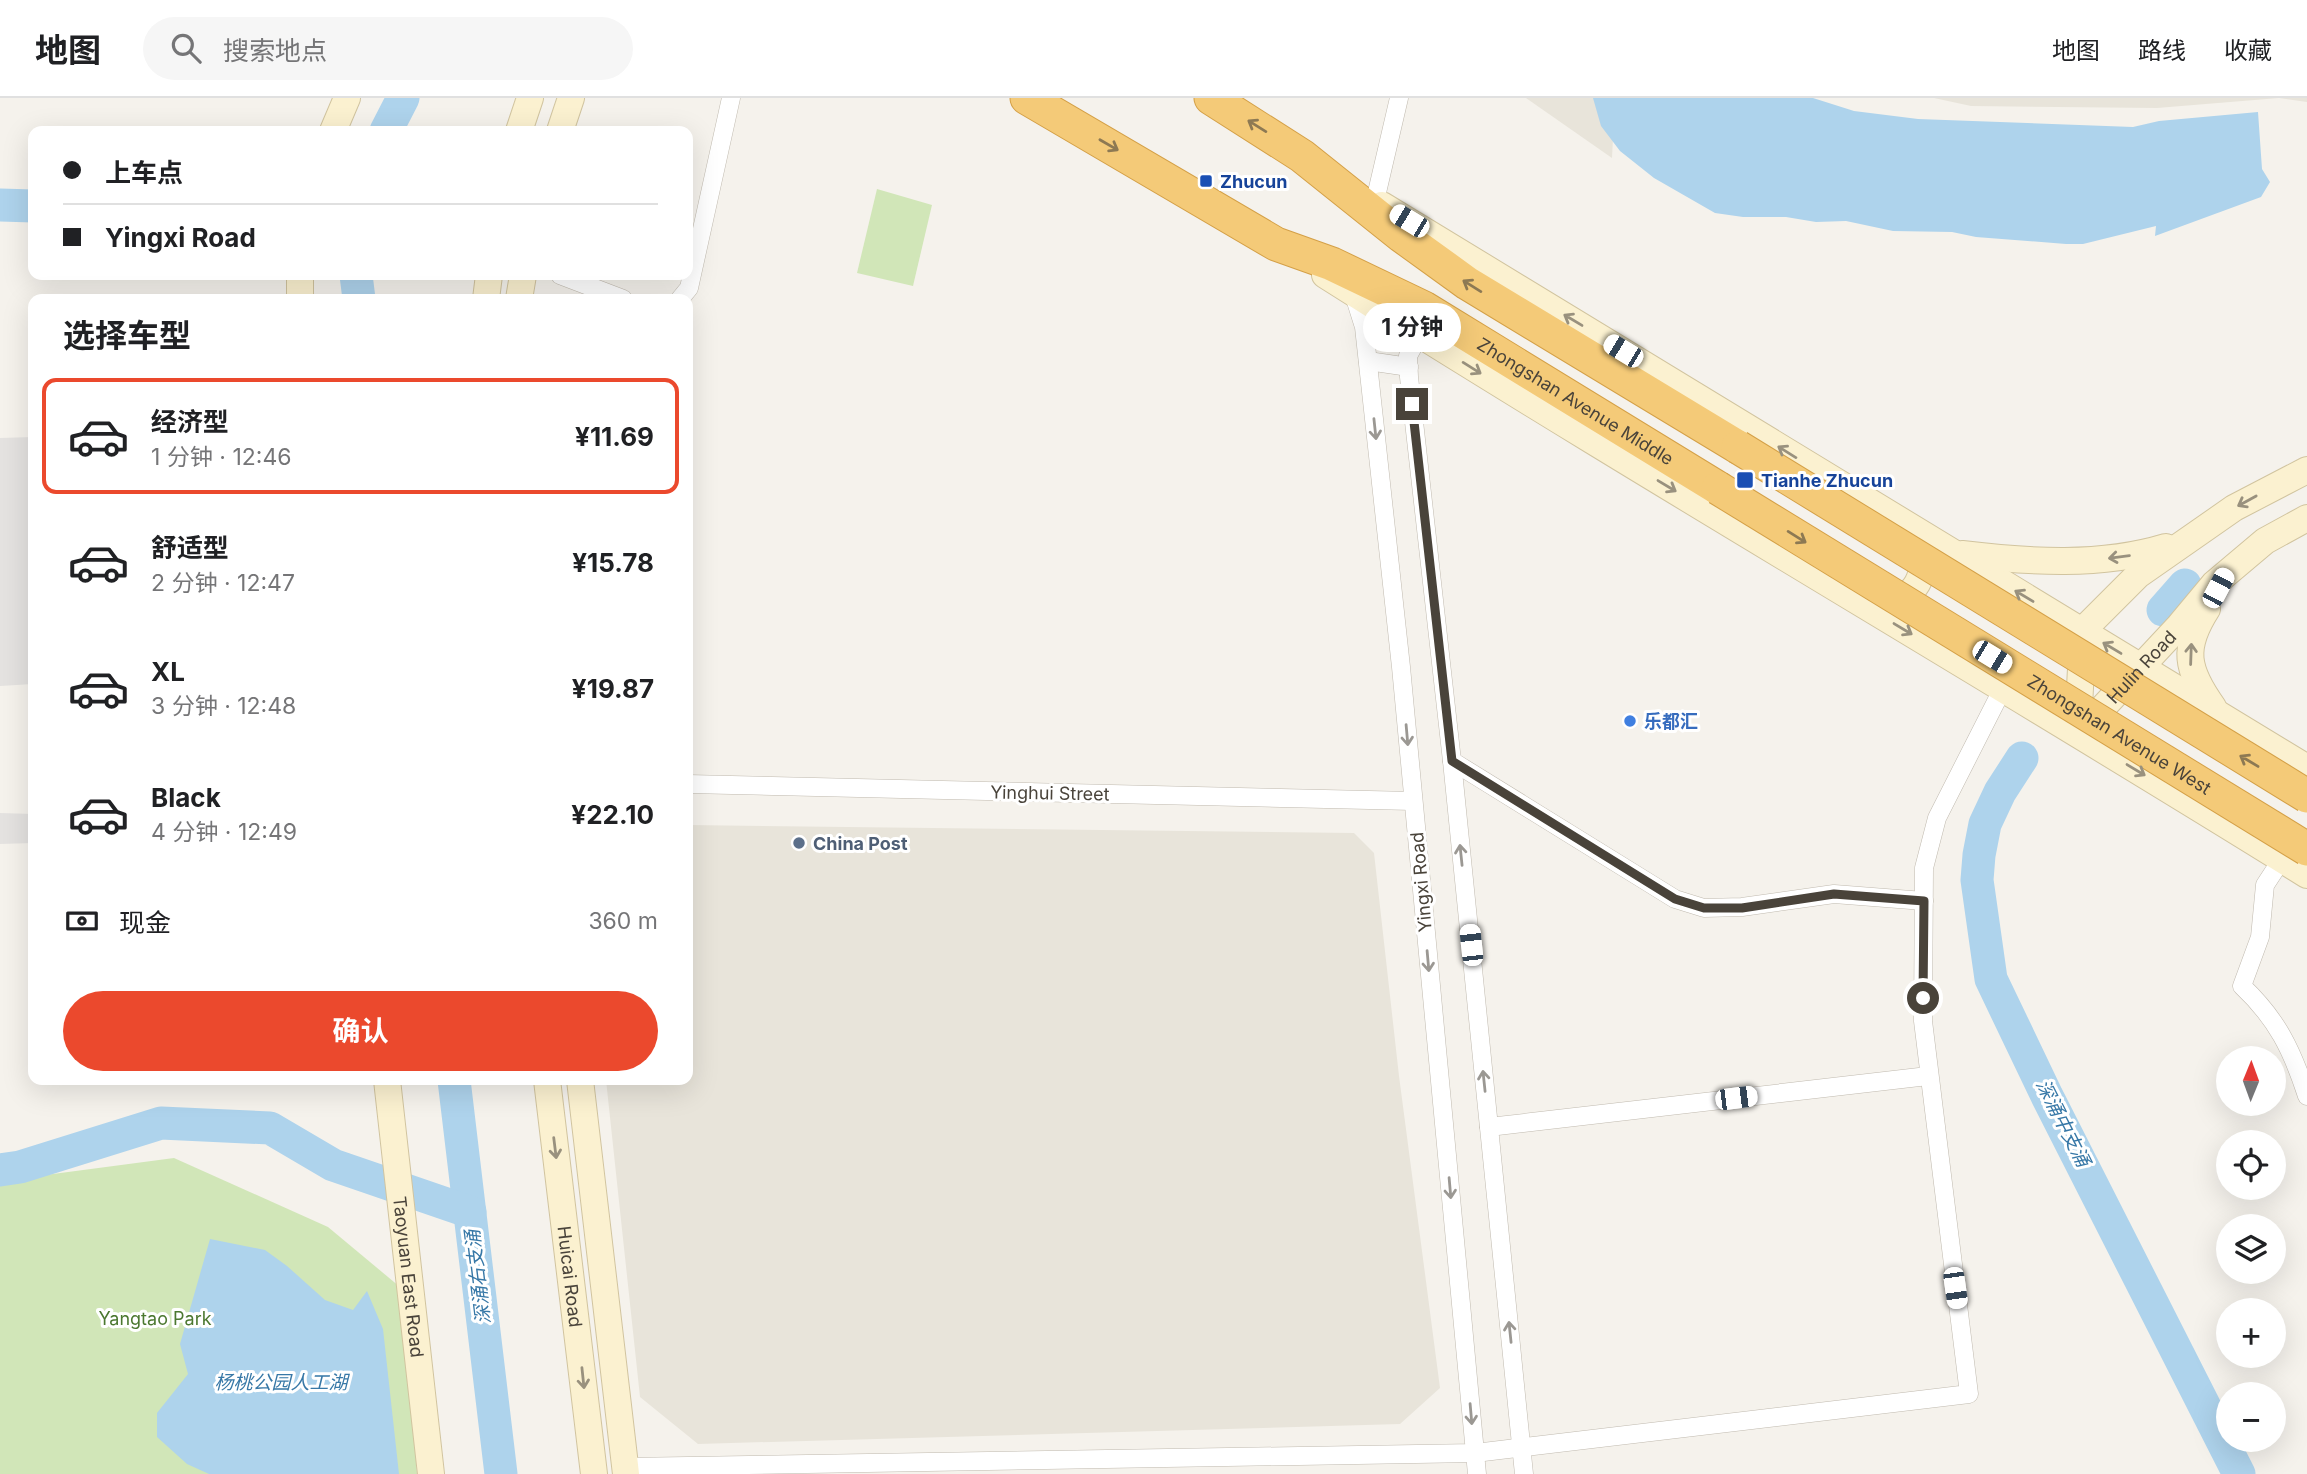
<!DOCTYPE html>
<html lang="zh">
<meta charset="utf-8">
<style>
:root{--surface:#fff;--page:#f6f6f6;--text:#202124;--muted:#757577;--line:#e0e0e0;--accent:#eb492d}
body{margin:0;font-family:Inter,"Noto Sans SC",sans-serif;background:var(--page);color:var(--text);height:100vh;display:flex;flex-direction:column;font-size:26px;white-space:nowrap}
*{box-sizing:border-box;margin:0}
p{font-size:23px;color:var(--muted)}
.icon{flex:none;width:38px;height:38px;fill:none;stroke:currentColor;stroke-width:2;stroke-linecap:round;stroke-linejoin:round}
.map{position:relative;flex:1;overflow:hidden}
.side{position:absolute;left:28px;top:196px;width:665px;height:791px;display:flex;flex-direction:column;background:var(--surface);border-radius:14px;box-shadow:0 7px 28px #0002}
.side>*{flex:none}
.guide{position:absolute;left:28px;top:28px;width:665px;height:154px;border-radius:14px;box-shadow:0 7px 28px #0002;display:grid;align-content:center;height:154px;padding:0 35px;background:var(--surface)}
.needle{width:46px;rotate:1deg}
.tools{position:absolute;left:2216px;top:948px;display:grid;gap:14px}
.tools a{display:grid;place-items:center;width:70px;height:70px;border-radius:50%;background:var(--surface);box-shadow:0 7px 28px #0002;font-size:35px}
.end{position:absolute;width:32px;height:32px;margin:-16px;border:9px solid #49433a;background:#fff;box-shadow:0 0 0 4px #fff}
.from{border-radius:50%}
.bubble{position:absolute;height:49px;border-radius:24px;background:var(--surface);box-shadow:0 7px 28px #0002;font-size:23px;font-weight:700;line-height:49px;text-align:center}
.car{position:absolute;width:21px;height:42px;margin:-21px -10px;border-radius:9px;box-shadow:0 0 5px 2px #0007;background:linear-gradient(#fff 24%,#345 0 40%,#fff 0 76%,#345 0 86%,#fff 0)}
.guide b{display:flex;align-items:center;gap:24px;height:66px;font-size:26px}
.guide b+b{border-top:2px solid var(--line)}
.guide i{width:18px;height:18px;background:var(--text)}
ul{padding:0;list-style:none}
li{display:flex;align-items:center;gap:21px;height:116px;margin:0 14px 10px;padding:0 21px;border:4px solid transparent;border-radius:14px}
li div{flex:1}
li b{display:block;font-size:26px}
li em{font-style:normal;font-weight:700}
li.selected{border-color:var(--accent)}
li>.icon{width:63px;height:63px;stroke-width:1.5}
h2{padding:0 35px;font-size:32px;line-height:84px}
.pay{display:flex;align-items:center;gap:18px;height:77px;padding:0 35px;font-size:26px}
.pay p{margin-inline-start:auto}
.action{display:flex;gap:14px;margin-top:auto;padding:14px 35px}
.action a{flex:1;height:80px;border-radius:42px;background:var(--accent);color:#fff;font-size:28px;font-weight:700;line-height:80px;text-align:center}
header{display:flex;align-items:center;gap:42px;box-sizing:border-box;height:98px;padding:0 35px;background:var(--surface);border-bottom:2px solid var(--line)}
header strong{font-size:33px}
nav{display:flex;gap:38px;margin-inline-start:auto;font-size:24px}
.search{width:490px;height:63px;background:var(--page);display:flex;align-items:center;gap:18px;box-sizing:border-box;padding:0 24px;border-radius:38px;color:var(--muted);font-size:26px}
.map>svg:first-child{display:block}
</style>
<header>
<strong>地图</strong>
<div class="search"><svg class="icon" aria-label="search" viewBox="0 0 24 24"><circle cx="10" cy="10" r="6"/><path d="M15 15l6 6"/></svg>搜索地点</div>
<nav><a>地图</a><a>路线</a><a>收藏</a></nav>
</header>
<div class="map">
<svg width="2307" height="1376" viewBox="0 0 2307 1376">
<rect width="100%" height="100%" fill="#f5f2ec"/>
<g fill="#e8e4da">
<polygon points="1526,0 1615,0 1612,60"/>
<polygon points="1934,0 2307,0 2307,4 2279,0 2157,10 1971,8"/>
<polygon points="688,727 1354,735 1374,755 1399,978 1440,1290 1400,1326 698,1346 640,1299 606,982 688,982"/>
</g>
<g fill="#d1e6b8">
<polygon points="877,91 932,107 913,188 857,175"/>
<polygon points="174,1060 328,1129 406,1194 417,1376 0,1376 0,1083"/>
</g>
<g fill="#e4e2e0">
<polygon points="33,339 33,586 0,588 0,340"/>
<polygon points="0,715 33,716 33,745 0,746"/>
</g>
<g fill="#aed3ec">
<polygon points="1593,0 1813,0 1854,13 1918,21 2133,29 2159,23 2258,14 2262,71 2270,84 2261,99 2155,138 2156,128 2083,146 2066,146 1976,139 1952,134 1893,133 1846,123 1816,124 1786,119 1743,119 1715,115 1654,80 1620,53 1601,28"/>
<polygon points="210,1141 265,1152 287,1168 325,1202 353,1212 367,1193 383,1231 399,1376 209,1376 187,1366 157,1339 157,1315 188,1276 180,1246"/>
</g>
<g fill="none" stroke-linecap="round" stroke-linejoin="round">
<g stroke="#aed3ec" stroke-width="33">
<polyline points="386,33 403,0"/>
<polyline points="0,107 33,108"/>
<polyline points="356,177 359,201"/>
<polyline points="2163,512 2185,487"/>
<polyline points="2022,660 2000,694 1985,726 1979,757 1977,782 1991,881 2047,998 2239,1376"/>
<polyline points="454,982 501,1376"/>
<polyline points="0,1072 20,1069 161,1025 270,1030 333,1067 470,1114"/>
</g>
<g stroke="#c0baaf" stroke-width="19">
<g id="street">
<polyline points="1375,103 1399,0"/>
<polyline points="560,177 623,201"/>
<polyline points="1353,194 1364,229 1401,569 1477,1376"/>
<polyline points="680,201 689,190 731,0"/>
<polyline points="1419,238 1408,258 1409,279 1452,663 1524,1376"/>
<polyline points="1368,263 1409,269"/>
<polyline points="1452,663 1675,801 1704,810 1742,809 1834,796 1924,803"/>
<polyline points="688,686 1413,703"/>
<path d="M 2282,761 L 2265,787 L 2260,839 L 2242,888 C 2277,921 2292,952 2307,998"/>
<polyline points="1489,1029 1928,978"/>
<polyline points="626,1369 1475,1355 1969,1296 1923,923 1924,770 1937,720 2002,592"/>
</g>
</g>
<g stroke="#d1c49f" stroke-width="28">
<g id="secondary">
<polyline points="333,33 347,0"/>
<polyline points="519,33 530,0"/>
<polyline points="560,33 571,0"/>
<polyline points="1382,107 2307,670"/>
<path d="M 1325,177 C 1649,382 1981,574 2307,777"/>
<polyline points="300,201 300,177"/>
<polyline points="486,201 489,177"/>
<polyline points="519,201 523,177"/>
<path d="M 1962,456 C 2030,464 2100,469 2166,449"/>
<path d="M 1882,504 C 1917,502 1929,476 1918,445"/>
<path d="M 2207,511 C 2182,550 2186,571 2213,609"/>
<polyline points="2078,628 2083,532 2138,477 2234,410 2307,372"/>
<path id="s1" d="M 2081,633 L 2179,528 L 2214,486 L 2265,443 L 2307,420"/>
<path id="s2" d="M 387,982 L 431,1376"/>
<path id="s3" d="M 547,982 L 594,1376"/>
<polyline points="580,982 626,1376"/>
</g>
</g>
<g stroke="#d4a047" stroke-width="35">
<g id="highway">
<path id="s4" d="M 1027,0 L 1276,146 L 1332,166 L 1424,210 L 1718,390"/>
<polyline points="1211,0 1302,58 1402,138 1467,185 1738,349"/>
</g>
</g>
<use href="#street" stroke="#fff" stroke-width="18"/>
<use href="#secondary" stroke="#fbf1d0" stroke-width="26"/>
<use href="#highway" stroke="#f4ca78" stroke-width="33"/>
<g stroke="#d4a047" stroke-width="35" stroke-linecap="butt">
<g id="highway-bridge">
<polyline points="1738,349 2307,698"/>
<path id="s5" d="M 1718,390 L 2307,751"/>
</g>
</g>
<use href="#highway-bridge" stroke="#f4ca78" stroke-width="33"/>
</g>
<defs><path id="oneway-shaft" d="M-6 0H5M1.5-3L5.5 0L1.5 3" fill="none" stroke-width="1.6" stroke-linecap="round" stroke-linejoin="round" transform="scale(1.75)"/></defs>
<g stroke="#8d7953">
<use href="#oneway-shaft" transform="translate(1257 28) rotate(-148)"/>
<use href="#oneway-shaft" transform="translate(1109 47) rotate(30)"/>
<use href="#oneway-shaft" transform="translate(1472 188) rotate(-148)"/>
<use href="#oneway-shaft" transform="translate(1797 439) rotate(32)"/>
<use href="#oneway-shaft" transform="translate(2249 663) rotate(-149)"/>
</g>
<g stroke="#99917e">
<use href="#oneway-shaft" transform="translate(1573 222) rotate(-149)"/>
<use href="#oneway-shaft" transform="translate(1472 270) rotate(32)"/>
<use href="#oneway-shaft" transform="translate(1787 354) rotate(-148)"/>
<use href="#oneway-shaft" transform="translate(1667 388) rotate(31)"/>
<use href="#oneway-shaft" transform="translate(2247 403) rotate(151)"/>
<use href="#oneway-shaft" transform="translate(2119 459) rotate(173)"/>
<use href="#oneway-shaft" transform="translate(2024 498) rotate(-149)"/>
<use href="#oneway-shaft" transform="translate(1903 531) rotate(31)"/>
<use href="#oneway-shaft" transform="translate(2112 550) rotate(-149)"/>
<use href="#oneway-shaft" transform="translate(2191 556) rotate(-88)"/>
<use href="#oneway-shaft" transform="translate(2136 672) rotate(31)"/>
<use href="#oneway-shaft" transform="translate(555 1050) rotate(83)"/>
<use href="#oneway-shaft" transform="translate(583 1280) rotate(84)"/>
</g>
<g stroke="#9b9893">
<use href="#oneway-shaft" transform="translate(1375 331) rotate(84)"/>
<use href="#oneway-shaft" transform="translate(1407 637) rotate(85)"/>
<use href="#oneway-shaft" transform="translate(1461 757) rotate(-96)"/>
<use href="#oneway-shaft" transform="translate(1428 863) rotate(85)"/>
<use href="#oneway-shaft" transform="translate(1484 983) rotate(-96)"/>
<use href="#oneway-shaft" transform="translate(1450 1090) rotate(85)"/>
<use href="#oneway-shaft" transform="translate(1510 1234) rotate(-96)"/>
<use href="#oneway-shaft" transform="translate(1471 1316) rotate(85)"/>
</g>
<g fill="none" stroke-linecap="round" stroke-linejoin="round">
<polyline stroke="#49433a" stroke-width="9" points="1412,306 1452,663 1675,801 1704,810 1742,810 1834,796 1924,803 1923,900"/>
</g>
<g fill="#1a4fb4" stroke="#fff" stroke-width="2.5">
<rect x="1199" y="76" width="14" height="14" rx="3.5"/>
<rect x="1736" y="373" width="18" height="18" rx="3.5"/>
</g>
<circle fill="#3f7fe0" stroke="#fff" stroke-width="2.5" cx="1630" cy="623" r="7"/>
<circle fill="#5c6f8a" stroke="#fff" stroke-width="2.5" cx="799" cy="745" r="7"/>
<g text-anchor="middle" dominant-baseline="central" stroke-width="6" stroke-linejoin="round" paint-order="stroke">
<g font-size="18" font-weight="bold" fill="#164399" stroke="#fff" text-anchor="start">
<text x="1220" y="83">Zhucun</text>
<text x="1761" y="382">Tianhe Zhucun</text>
</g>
<g font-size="18" fill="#49433a" stroke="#fff">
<text stroke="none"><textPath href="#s4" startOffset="628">Zhongshan Avenue Middle</textPath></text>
<text stroke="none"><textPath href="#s1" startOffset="88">Hulin Road</textPath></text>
<text stroke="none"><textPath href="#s5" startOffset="471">Zhongshan Avenue West</textPath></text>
<text transform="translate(1050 695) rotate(1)">Yinghui Street</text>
<text transform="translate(1421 784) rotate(-95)">Yingxi Road</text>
<text stroke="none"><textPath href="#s2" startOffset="198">Taoyuan East Road</textPath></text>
<text stroke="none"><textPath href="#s3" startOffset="198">Huicai Road</textPath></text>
</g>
<g font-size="18" font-weight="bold" fill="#366cbe" stroke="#fff" text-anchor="start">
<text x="1644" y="623">乐都汇</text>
</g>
<g font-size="18" font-weight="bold" fill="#4e5e75" stroke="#fff" text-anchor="start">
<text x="813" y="745">China Post</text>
</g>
<g font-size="18" fill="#4b7830" stroke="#fff">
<text x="155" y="1220">Yangtao Park</text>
</g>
<g font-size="19" font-style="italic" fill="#3778a7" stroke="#fff">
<text transform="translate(2063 1025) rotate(63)">深涌中支涌</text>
<text transform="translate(478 1179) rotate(-97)">深涌右支涌</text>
<text x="281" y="1284">杨桃公园人工湖</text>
</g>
</g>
</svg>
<div class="tools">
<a><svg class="needle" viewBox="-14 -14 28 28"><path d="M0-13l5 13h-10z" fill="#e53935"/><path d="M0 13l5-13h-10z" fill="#757577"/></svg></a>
<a><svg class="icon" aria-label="locate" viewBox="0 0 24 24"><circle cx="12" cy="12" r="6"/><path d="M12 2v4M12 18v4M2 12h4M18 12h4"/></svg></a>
<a><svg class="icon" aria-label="layers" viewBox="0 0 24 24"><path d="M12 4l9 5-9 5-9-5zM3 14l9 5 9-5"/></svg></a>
<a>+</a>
<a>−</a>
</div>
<i class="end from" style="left:1923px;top:900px"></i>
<i class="end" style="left:1412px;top:306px"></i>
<div class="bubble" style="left:1363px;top:205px;width:98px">1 分钟</div>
<i class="car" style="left:1409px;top:123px;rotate:301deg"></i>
<i class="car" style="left:1623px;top:253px;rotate:301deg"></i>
<i class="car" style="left:2218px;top:490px;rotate:28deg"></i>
<i class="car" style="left:1992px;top:559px;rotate:121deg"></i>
<i class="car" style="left:1471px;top:847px;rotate:354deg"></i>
<i class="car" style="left:1736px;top:1000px;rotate:83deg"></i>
<i class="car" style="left:1955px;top:1190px;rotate:172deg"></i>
<div class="guide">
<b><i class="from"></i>上车点</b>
<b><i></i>Yingxi Road</b>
</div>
<section class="side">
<h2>选择车型</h2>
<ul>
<li class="selected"><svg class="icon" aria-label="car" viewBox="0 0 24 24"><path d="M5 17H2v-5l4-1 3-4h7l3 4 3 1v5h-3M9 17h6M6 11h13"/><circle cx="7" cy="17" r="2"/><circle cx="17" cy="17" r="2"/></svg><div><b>经济型</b><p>1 分钟 · 12:46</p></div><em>¥11.69</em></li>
<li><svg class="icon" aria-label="car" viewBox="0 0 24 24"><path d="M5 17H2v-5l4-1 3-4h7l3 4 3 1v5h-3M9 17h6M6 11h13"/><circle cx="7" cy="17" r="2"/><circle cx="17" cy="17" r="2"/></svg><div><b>舒适型</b><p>2 分钟 · 12:47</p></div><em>¥15.78</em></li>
<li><svg class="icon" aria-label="car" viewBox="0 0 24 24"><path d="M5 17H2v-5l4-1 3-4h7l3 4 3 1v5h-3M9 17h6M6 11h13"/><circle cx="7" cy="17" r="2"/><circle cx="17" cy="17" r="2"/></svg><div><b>XL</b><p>3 分钟 · 12:48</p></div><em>¥19.87</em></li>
<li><svg class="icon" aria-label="car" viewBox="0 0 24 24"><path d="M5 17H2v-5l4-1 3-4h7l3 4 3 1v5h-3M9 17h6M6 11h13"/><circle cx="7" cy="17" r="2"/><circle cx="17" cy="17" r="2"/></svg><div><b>Black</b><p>4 分钟 · 12:49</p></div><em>¥22.10</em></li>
</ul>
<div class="pay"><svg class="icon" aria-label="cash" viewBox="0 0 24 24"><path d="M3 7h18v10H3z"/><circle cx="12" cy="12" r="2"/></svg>现金<p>360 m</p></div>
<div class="action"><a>确认</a></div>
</section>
</div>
